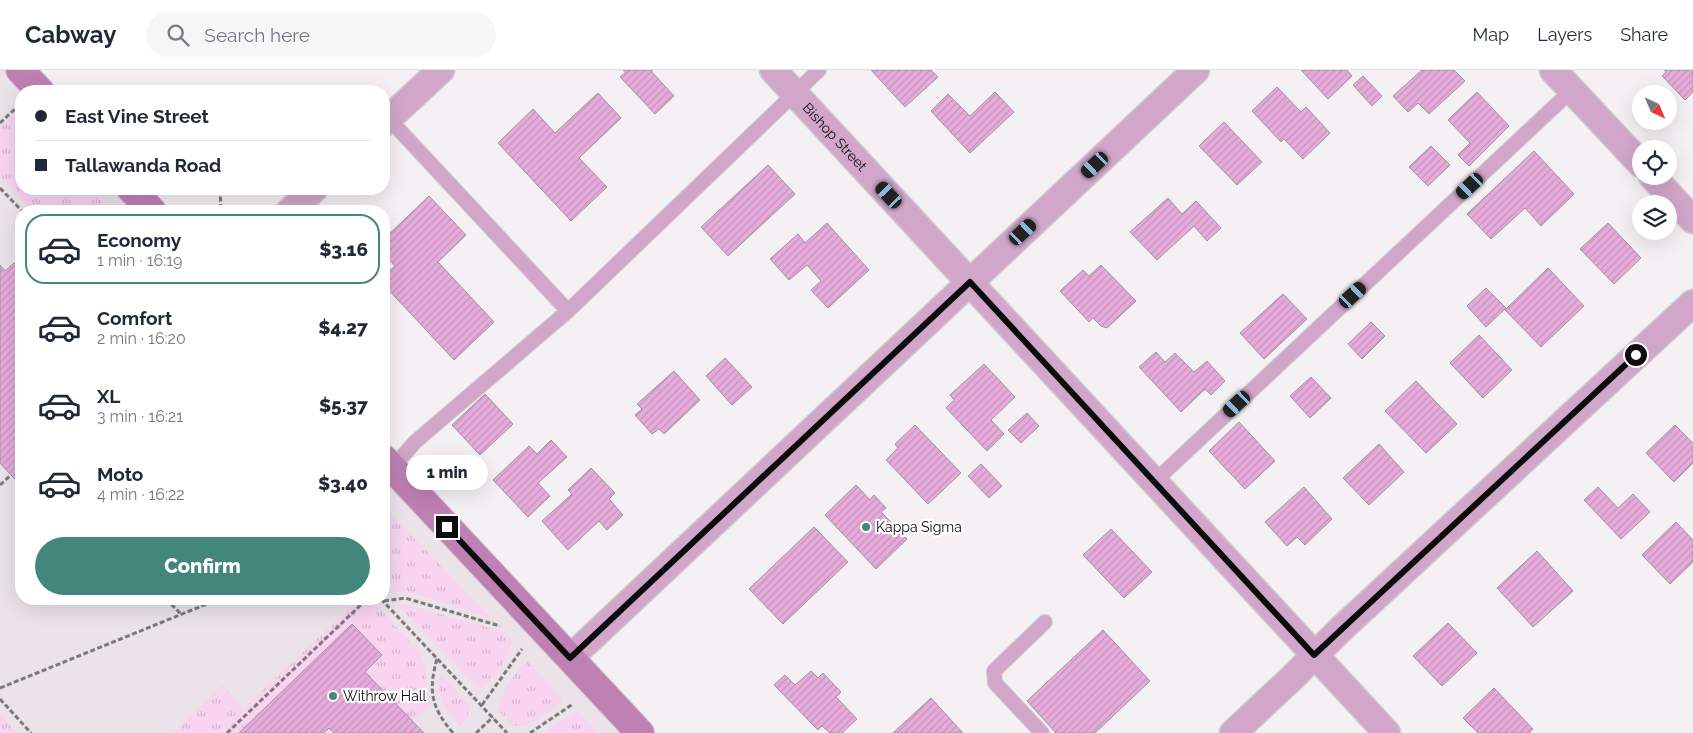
<!DOCTYPE html>
<meta charset="utf-8">
<style>
:root{--surface:#fff;--page:#f6f6f7;--text:#1f2937;--muted:#747a83;--line:#e0e1e3;--accent:#43877c}
body{margin:0;font-family:Raleway,sans-serif;background:var(--page);color:var(--text);height:100vh;display:flex;flex-direction:column;font-size:19px;white-space:nowrap}
*{box-sizing:border-box;margin:0}
p{font-size:16px;color:var(--muted)}
.icon{flex:none;width:28px;height:28px;fill:none;stroke:currentColor;stroke-width:2;stroke-linecap:round;stroke-linejoin:round}
.map{position:relative;flex:1;overflow:hidden}
.drawer{position:absolute;left:15px;top:135px;width:375px;height:400px;display:flex;flex-direction:column;background:var(--surface);border-radius:20px;box-shadow:0 5px 20px #0002}
.drawer>*{flex:none}
.top-card{position:absolute;left:15px;top:15px;width:375px;height:110px;border-radius:20px;box-shadow:0 5px 20px #0002;display:grid;align-content:center;height:110px;padding:0 20px;background:var(--surface)}
.needle{width:32px;rotate:136deg}
.buttons{position:absolute;left:1632px;top:15px;display:grid;gap:10px}
.buttons a{display:grid;place-items:center;width:45px;height:45px;border-radius:50%;background:var(--surface);box-shadow:0 5px 20px #0002;font-size:25px}
.end{position:absolute;width:22px;height:22px;margin:-11px;border:6px solid #0d0c0d;background:#fff;box-shadow:0 0 0 2px #fff}
.from{border-radius:50%}
.bubble{position:absolute;height:35px;border-radius:18px;background:var(--surface);box-shadow:0 5px 20px #0002;font-size:16px;font-weight:800;line-height:35px;text-align:center}
.car{position:absolute;width:15px;height:30px;margin:-15px -8px;border-radius:6px;box-shadow:0 0 4px 1px #0007;background:linear-gradient(#222 24%,#8ab4d8 0 40%,#222 0 76%,#8ab4d8 0 86%,#222 0)}
.top-card b{display:flex;align-items:center;gap:18px;height:48px;font-size:19px}
.top-card b+b{border-top:1px solid var(--line)}
.top-card i{width:12px;height:12px;background:var(--text)}
ul{padding:9px 0 0;list-style:none}
li{display:flex;align-items:center;gap:15px;height:70px;margin:0 10px 8px;padding:0 10px;border:2px solid transparent;border-radius:20px}
li div{flex:1}
li b{display:block;font-size:19px}
li em{font-style:normal;font-weight:800}
li.current{border-color:var(--accent)}
li>.icon{width:45px;height:45px;stroke-width:1.5}
.primary-button{display:flex;gap:10px;margin-top:auto;padding:10px 20px}
.primary-button a{flex:1;height:58px;border-radius:30px;background:var(--accent);color:#fff;font-size:20px;font-weight:800;line-height:58px;text-align:center}
header{display:flex;align-items:center;gap:30px;box-sizing:border-box;height:70px;padding:0 25px;background:var(--surface);border-bottom:1px solid var(--line)}
header strong{font-size:24px}
nav{display:flex;gap:28px;margin-inline-start:auto;font-size:18px}
.search{width:350px;height:45px;background:var(--page);display:flex;align-items:center;gap:12px;box-sizing:border-box;padding:0 18px;border-radius:28px;color:var(--muted);font-size:19px}
.map>svg:first-child{display:block}
</style>
<header>
<strong>Cabway</strong>
<div class="search"><svg class="icon" aria-label="search" viewBox="0 0 24 24"><circle cx="10" cy="10" r="6"/><path d="M15 15l6 6"/></svg>Search here</div>
<nav><a>Map</a><a>Layers</a><a>Share</a></nav>
</header>
<div class="map">
<svg width="1693" height="663" viewBox="0 0 1693 663">
<defs>
<pattern id="grass-tufts" width="24" height="20" patternUnits="userSpaceOnUse" patternTransform="scale(1.25)"><rect width="24" height="20" fill="#f8d4f1"/><path d="M3 7l-1-3M5 7V3M7 7l1-3M15 17l-1-3M17 17v-4M19 17l1-3" fill="none" stroke="#d3b5cd"/></pattern>
<pattern id="building-hatch" width="6" height="6" patternUnits="userSpaceOnUse" patternTransform="scale(1.25)"><rect width="6" height="6" fill="#e6abdb"/><path d="M-1 1l2-2M0 6l6-6M5 7l2-2" fill="none" stroke="#c492bb"/></pattern>
</defs>
<rect width="100%" height="100%" fill="#f4f0f3"/>
<polygon fill="#ebe2ea" points="0,0 20,0 21,119 131,119 152,141 21,141 21,529 384,529 384,389 640,663 0,663"/>
<g fill="url(#grass-tufts)">
<polygon points="17,44 21,45 21,119 90,119 111,141 33,141 0,106 0,58 14,45"/>
<polygon points="391,444 491,548 406,521 385,523 384,522 384,451"/>
<polygon points="359,529 371,529 419,582 424,592 430,638 411,650 365,602 382,585 352,555 239,663 172,663 223,615 244,638"/>
<path d="M 397,535 L 407,535 L 504,562 L 513,572 C 505,588 498,609 481,618 L 477,617 Z"/>
<path d="M 527,591 L 563,629 C 549,642 534,657 513,656 L 498,640 C 503,619 512,606 527,591 Z"/>
<path d="M 442,605 L 471,637 L 466,650 L 459,656 C 447,641 440,630 437,611 Z"/>
<polygon points="578,642 598,663 543,663 560,651"/>
<polygon points="0,644 18,663 0,663"/>
</g>
<g fill="url(#building-hatch)" stroke="#9a969a">
<polygon points="623,0 653,0 651,1 674,26 655,44 620,7 626,2"/>
<polygon points="871,0 931,0 938,7 905,37"/>
<polygon points="1301,0 1347,0 1352,6 1328,29"/>
<polygon points="1422,0 1454,0 1465,11 1429,44 1418,33 1408,42 1393,26"/>
<polygon points="1664,0 1693,0 1693,22 1685,30 1662,6 1666,2"/>
<polygon points="1363,6 1382,26 1372,36 1353,15"/>
<polygon points="1277,17 1301,42 1306,37 1330,63 1303,89 1284,69 1281,72 1252,41"/>
<polygon points="995,22 1014,42 970,83 931,41 948,24 970,46"/>
<polygon points="1477,22 1509,56 1469,96 1458,85 1470,73 1448,50"/>
<polygon points="598,23 621,48 579,88 607,117 571,151 498,73 533,39 555,63"/>
<polygon points="1224,52 1262,92 1237,115 1199,76"/>
<polygon points="1431,76 1450,95 1428,116 1409,97"/>
<polygon points="1534,81 1574,124 1541,156 1525,138 1491,169 1467,144"/>
<polygon points="768,95 795,124 728,186 701,157"/>
<polygon points="429,126 466,165 438,192 494,252 454,290 384,215 384,206 395,196 384,184 384,169"/>
<polygon points="1168,128 1182,144 1196,131 1221,158 1207,171 1194,156 1157,190 1130,162"/>
<polygon points="827,153 869,200 828,238 811,220 821,211 807,195 789,210 770,189 798,164 805,173"/>
<polygon points="1608,153 1641,188 1614,214 1580,179"/>
<polygon points="14,193 21,200 21,416 0,393 0,195 5,201"/>
<polygon points="1101,195 1136,231 1107,258 1101,256 1093,248 1089,252 1060,221 1083,200 1089,206"/>
<polygon points="1548,198 1584,236 1541,277 1505,240"/>
<polygon points="1486,218 1506,238 1486,257 1467,236"/>
<polygon points="1283,224 1307,249 1264,289 1240,263"/>
<polygon points="1371,252 1385,266 1362,289 1348,274"/>
<polygon points="1479,265 1512,300 1483,328 1450,293"/>
<polygon points="1156,282 1165,292 1175,283 1194,302 1207,291 1225,311 1211,325 1205,319 1181,342 1139,297"/>
<polygon points="725,288 752,317 732,335 706,306"/>
<polygon points="984,294 1015,327 991,350 1004,364 987,381 946,338 954,330 950,325"/>
<polygon points="674,301 700,330 664,364 659,359 652,364 635,345 642,339 637,334"/>
<polygon points="1311,307 1331,328 1310,348 1290,326"/>
<polygon points="1416,311 1457,354 1426,383 1385,341"/>
<polygon points="485,324 513,354 480,385 452,355"/>
<polygon points="1027,343 1039,356 1021,373 1008,360"/>
<polygon points="1239,352 1275,391 1245,419 1209,381"/>
<polygon points="915,355 961,403 928,434 886,390 898,378 895,374"/>
<polygon points="1675,355 1693,373 1693,393 1674,412 1646,383"/>
<polygon points="551,370 567,387 538,413 550,426 528,447 493,410 529,376 537,384"/>
<polygon points="1379,374 1404,402 1369,435 1343,408"/>
<polygon points="981,394 1002,416 989,428 968,406"/>
<polygon points="591,398 615,423 609,429 623,445 607,460 599,451 568,480 542,451 572,424 568,420"/>
<polygon points="856,415 870,430 874,425 886,438 881,442 907,469 876,499 825,445"/>
<polygon points="1304,417 1332,449 1305,475 1297,467 1287,476 1265,452"/>
<polygon points="1598,417 1618,438 1633,424 1650,442 1621,469 1584,430"/>
<polygon points="1676,452 1693,470 1693,492 1670,514 1642,485"/>
<polygon points="814,457 848,492 783,554 749,519"/>
<polygon points="1111,459 1152,502 1124,528 1083,485"/>
<polygon points="1537,481 1573,521 1533,557 1497,518"/>
<polygon points="1448,553 1477,583 1442,616 1413,586"/>
<polygon points="352,554 382,585 365,602 424,663 334,663 329,658 324,663 239,663"/>
<polygon points="1103,560 1150,611 1095,663 1056,663 1027,631"/>
<polygon points="811,601 818,608 823,603 841,622 836,627 857,649 842,663 830,663 822,656 818,660 774,615 785,605 795,615"/>
<polygon points="1494,618 1533,659 1529,663 1478,663 1463,648"/>
<polygon points="931,628 963,663 893,663"/>
</g>
<g fill="none" stroke-linecap="round" stroke-linejoin="round">
<g stroke="#cfccce" stroke-width="16">
<g id="lane">
<polyline points="389,49 568,241"/>
<polyline points="392,398 415,372 568,241 819,0"/>
<polyline points="1154,412 1572,20"/>
<polyline points="1042,663 995,613 994,601 1045,552"/>
</g>
</g>
<g stroke="#cfccce" stroke-width="29">
<g id="street">
<path id="s1" d="M 773,0 L 1387,663"/>
<polyline points="1553,0 1641,94"/>
<polyline points="384,53 441,0"/>
<polyline points="1652,106 1693,150"/>
<polyline points="290,141 314,119"/>
<polyline points="570,588 1196,0"/>
<polyline points="1233,663 1292,608 1339,561 1693,233"/>
</g>
</g>
<g stroke="#cfccce" stroke-width="30">
<g id="secondary">
<polyline points="20,0 40,21"/>
<polyline points="131,119 152,141"/>
<polyline points="384,389 640,663"/>
</g>
</g>
<g stroke="#7c797b" stroke-width="3" stroke-dasharray="5 2.5" stroke-linecap="butt">
<polyline points="0,53 17,37"/>
<polyline points="0,118 22,141"/>
<polyline points="220,119 221,141"/>
<polyline points="0,415 11,405"/>
<polyline points="166,529 181,544"/>
<polyline points="381,529 507,663"/>
<polyline points="384,531 405,528 500,556"/>
<path d="M 437,589 C 428,621 431,637 453,663"/>
<polyline points="0,618 219,529"/>
<polyline points="0,629 31,663"/>
<polyline points="482,635 522,579"/>
<polyline points="227,663 367,529"/>
<polyline points="476,663 493,647"/>
<polyline points="530,663 573,634"/>
</g>
<use href="#lane" stroke="#d1a6c9" stroke-width="14"/>
<use href="#street" stroke="#d1a6c9" stroke-width="26"/>
<use href="#secondary" stroke="#bf80b4" stroke-width="28"/>
</g>
<g fill="none" stroke-linecap="round" stroke-linejoin="round">
<polyline stroke="#0d0c0d" stroke-width="6" points="447,457 570,588 970,212 1314,585 1636,285"/>
</g>
<g fill="#43877c" stroke="#fff" stroke-width="2">
<circle cx="866" cy="457" r="5"/>
<circle cx="333" cy="626" r="5"/>
</g>
<g text-anchor="middle" dominant-baseline="central" stroke-width="4.5" stroke-linejoin="round" paint-order="stroke">
<g font-size="14" fill="#0d0c0d" stroke="#fff">
<text stroke="none"><textPath href="#s1" startOffset="91">Bishop Street</textPath></text>
</g>
<g font-size="14" fill="#0d0c0d" stroke="#fff" text-anchor="start">
<text x="876" y="457">Kappa Sigma</text>
<text x="343" y="626">Withrow Hall</text>
</g>
</g>
</svg>
<div class="buttons">
<a><svg class="needle" viewBox="-14 -14 28 28"><path d="M0-13l5 13h-10z" fill="#e53935"/><path d="M0 13l5-13h-10z" fill="#747a83"/></svg></a>
<a><svg class="icon" aria-label="locate" viewBox="0 0 24 24"><circle cx="12" cy="12" r="6"/><path d="M12 2v4M12 18v4M2 12h4M18 12h4"/></svg></a>
<a><svg class="icon" aria-label="layers" viewBox="0 0 24 24"><path d="M12 4l9 5-9 5-9-5zM3 14l9 5 9-5"/></svg></a>
</div>
<i class="end from" style="left:1636px;top:285px"></i>
<i class="end" style="left:447px;top:457px"></i>
<div class="bubble" style="left:406px;top:385px;width:82px">1 min</div>
<i class="car" style="left:1095px;top:95px;rotate:227deg"></i>
<i class="car" style="left:1470px;top:116px;rotate:227deg"></i>
<i class="car" style="left:889px;top:125px;rotate:317deg"></i>
<i class="car" style="left:1023px;top:162px;rotate:47deg"></i>
<i class="car" style="left:1353px;top:225px;rotate:47deg"></i>
<i class="car" style="left:1237px;top:334px;rotate:227deg"></i>
<div class="top-card">
<b><i class="from"></i>East Vine Street</b>
<b><i></i>Tallawanda Road</b>
</div>
<section class="drawer">
<ul>
<li class="current"><svg class="icon" aria-label="car" viewBox="0 0 24 24"><path d="M5 17H2v-5l4-1 3-4h7l3 4 3 1v5h-3M9 17h6M6 11h13"/><circle cx="7" cy="17" r="2"/><circle cx="17" cy="17" r="2"/></svg><div><b>Economy</b><p>1 min · 16:19</p></div><em>$3.16</em></li>
<li><svg class="icon" aria-label="car" viewBox="0 0 24 24"><path d="M5 17H2v-5l4-1 3-4h7l3 4 3 1v5h-3M9 17h6M6 11h13"/><circle cx="7" cy="17" r="2"/><circle cx="17" cy="17" r="2"/></svg><div><b>Comfort</b><p>2 min · 16:20</p></div><em>$4.27</em></li>
<li><svg class="icon" aria-label="car" viewBox="0 0 24 24"><path d="M5 17H2v-5l4-1 3-4h7l3 4 3 1v5h-3M9 17h6M6 11h13"/><circle cx="7" cy="17" r="2"/><circle cx="17" cy="17" r="2"/></svg><div><b>XL</b><p>3 min · 16:21</p></div><em>$5.37</em></li>
<li><svg class="icon" aria-label="car" viewBox="0 0 24 24"><path d="M5 17H2v-5l4-1 3-4h7l3 4 3 1v5h-3M9 17h6M6 11h13"/><circle cx="7" cy="17" r="2"/><circle cx="17" cy="17" r="2"/></svg><div><b>Moto</b><p>4 min · 16:22</p></div><em>$3.40</em></li>
</ul>
<div class="primary-button"><a>Confirm</a></div>
</section>
</div>
